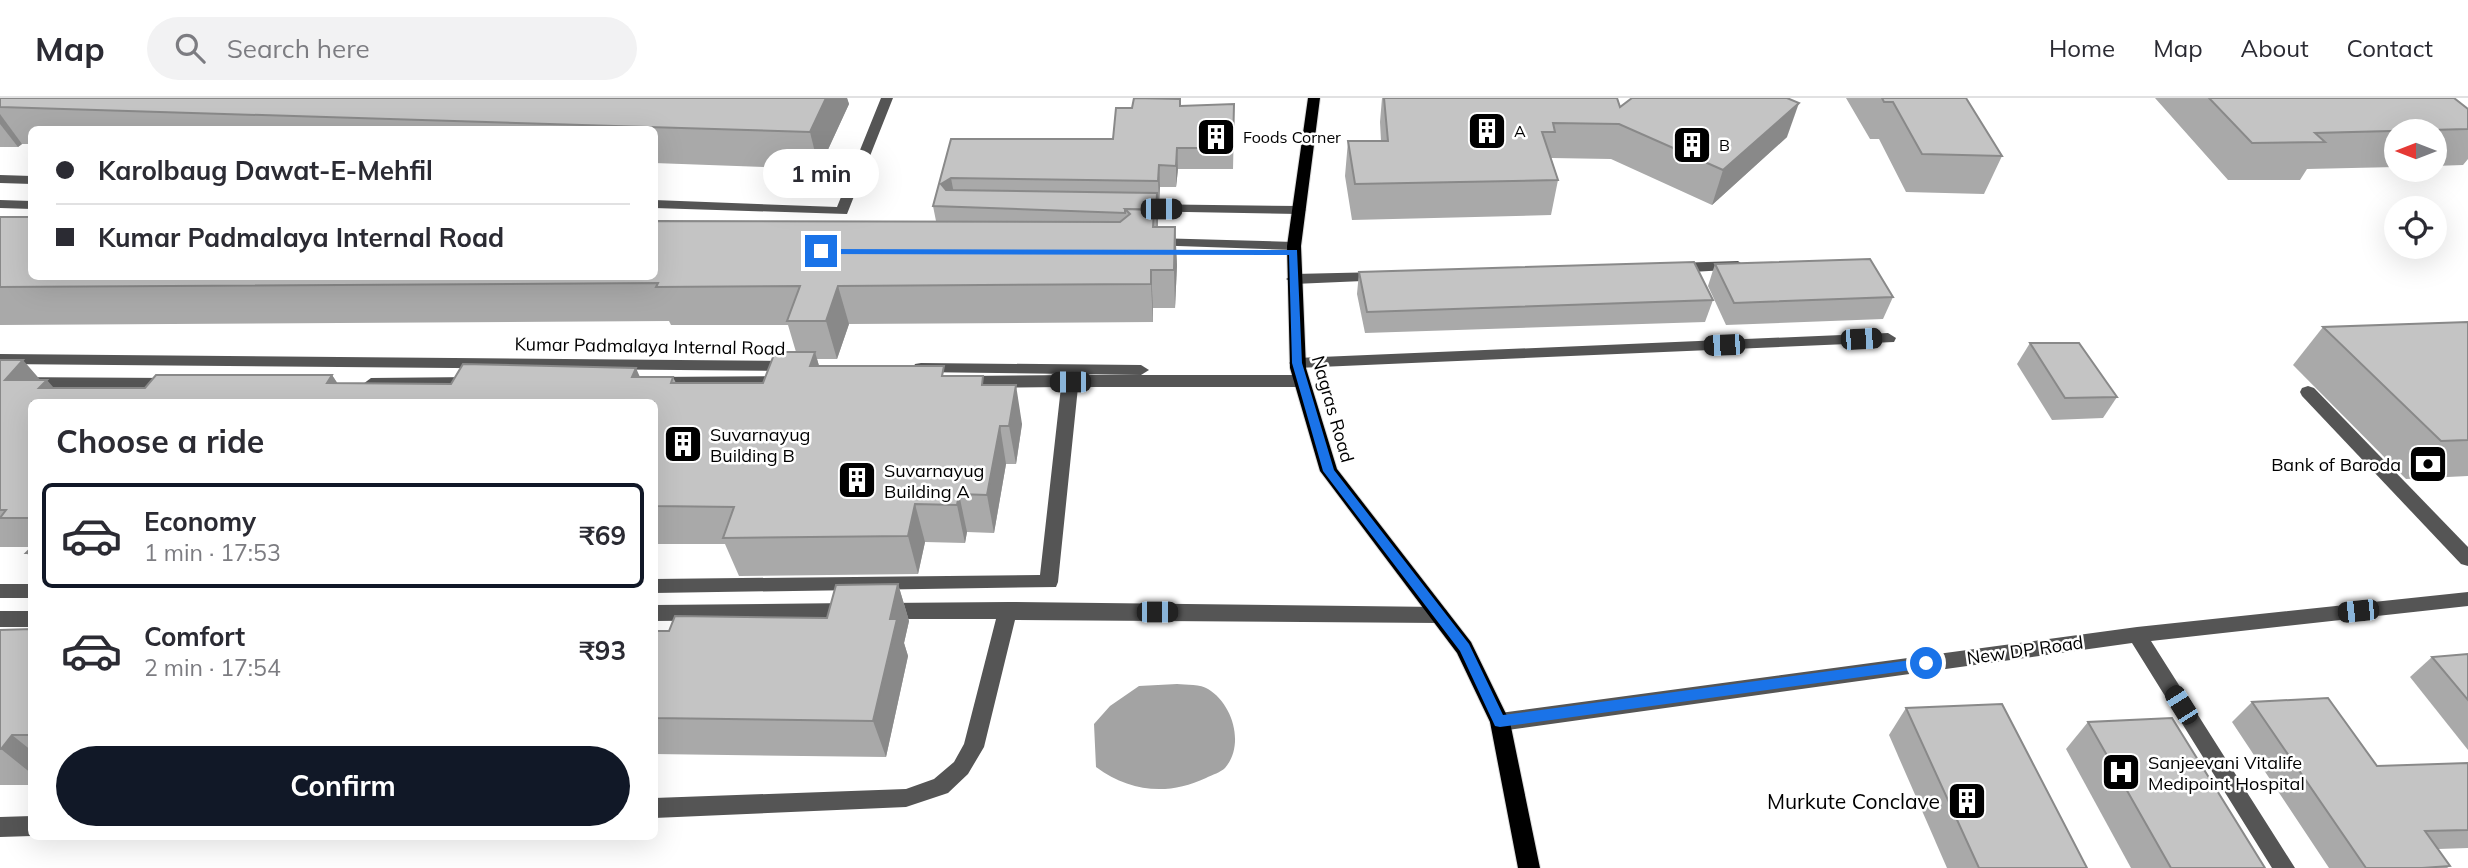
<!DOCTYPE html>
<meta charset="utf-8">
<style>
:root{--surface:#fff;--page:#f2f2f3;--text:#2b2b33;--muted:#7c7c81;--line:#e1e1e2;--accent:#111827}
body{margin:0;font-family:Mulish,sans-serif;background:var(--page);color:var(--text);height:100vh;display:flex;flex-direction:column;font-size:26px;white-space:nowrap}
*{box-sizing:border-box;margin:0}
p{font-size:23px;color:var(--muted)}
.icon{flex:none;width:38px;height:38px;fill:none;stroke:currentColor;stroke-width:2;stroke-linecap:round;stroke-linejoin:round}
.map{position:relative;flex:1;overflow:hidden}
.sheet{position:absolute;left:28px;top:301px;width:630px;height:441px;display:flex;flex-direction:column;background:var(--surface);border-radius:10px;box-shadow:0 7px 28px #0002}
.sheet>*{flex:none}
.hud{position:absolute;left:28px;top:28px;width:630px;height:154px;border-radius:10px;box-shadow:0 7px 28px #0002;display:grid;align-content:center;height:154px;padding:0 28px;background:var(--surface)}
.needle{width:46px;rotate:270deg}
.tools{position:absolute;left:2384px;top:21px;display:grid;gap:14px}
.tools a{display:grid;place-items:center;width:63px;height:63px;border-radius:50%;background:var(--surface);box-shadow:0 7px 28px #0002;font-size:35px}
.end{position:absolute;width:32px;height:32px;margin:-16px;border:9px solid #1a73e8;background:#fff;box-shadow:0 0 0 4px #fff}
.from{border-radius:50%}
.bubble{position:absolute;height:49px;border-radius:24px;background:var(--surface);box-shadow:0 7px 28px #0002;font-size:23px;font-weight:700;line-height:49px;text-align:center}
.car{position:absolute;width:21px;height:42px;margin:-21px -10px;border-radius:9px;box-shadow:0 0 5px 2px #0007;background:linear-gradient(#222 24%,#8ab4d8 0 40%,#222 0 76%,#8ab4d8 0 86%,#222 0)}
.hud b{display:flex;align-items:center;gap:24px;height:66px;font-size:26px}
.hud b+b{border-top:2px solid var(--line)}
.hud i{width:18px;height:18px;background:var(--text)}
ul{padding:0;list-style:none}
li{display:flex;align-items:center;gap:21px;height:105px;margin:0 14px 10px;padding:0 14px;border:4px solid transparent;border-radius:10px}
li div{flex:1}
li b{display:block;font-size:26px}
li em{font-style:normal;font-weight:700}
li.active{border-color:var(--accent)}
li>.icon{width:63px;height:63px;stroke-width:1.5}
h2{padding:0 28px;font-size:32px;line-height:84px}
.button{display:flex;gap:14px;margin-top:auto;padding:14px 28px}
.button a{flex:1;height:80px;border-radius:42px;background:var(--accent);color:#fff;font-size:28px;font-weight:700;line-height:80px;text-align:center}
header{display:flex;align-items:center;gap:42px;box-sizing:border-box;height:98px;padding:0 35px;background:var(--surface);border-bottom:2px solid var(--line)}
header strong{font-size:33px}
nav{display:flex;gap:38px;margin-inline-start:auto;font-size:24px}
.search{width:490px;height:63px;background:var(--page);display:flex;align-items:center;gap:18px;box-sizing:border-box;padding:0 24px;border-radius:38px;color:var(--muted);font-size:26px}
.map>svg:first-child{display:block}
</style>
<header>
<strong>Map</strong>
<div class="search"><svg class="icon" aria-label="search" viewBox="0 0 24 24"><circle cx="10" cy="10" r="6"/><path d="M15 15l6 6"/></svg>Search here</div>
<nav><a>Home</a><a>Map</a><a>About</a><a>Contact</a></nav>
</header>
<div class="map">
<svg width="2468" height="770" viewBox="0 0 2468 770">
<rect width="100%" height="100%" fill="#fff"/>
<path fill="#a3a3a3" d="M 1177,586 C 1186,587 1201,586 1208,591 C 1233,606 1245,647 1225,670 C 1221,674 1212,677 1206,680 C 1168,698 1130,694 1096,669 L 1094,626 L 1110,608 L 1139,588 Z"/>
<g fill="none" stroke-linecap="round" stroke-linejoin="round">
<g stroke="#dbdbdb" stroke-width="2">
<polygon id="major" points="1308,0 1320,0 1301,148 1306,270 1337,371 1471,544 1510,624 1540,770 1518,770 1490,624 1457,555 1320,373 1290,270 1287,148"/>
</g>
<g fill="#555" fill-rule="evenodd">
<polygon points="881,0 893,0 847,116 654,110 654,102 837,109"/>
<polygon points="0,77 32,78 32,86 0,85"/>
<polygon points="0,102 32,103 32,111 0,110"/>
<polygon points="1134,106 1299,108 1306,112 1299,116 1129,113 1127,110"/>
<polygon points="1154,140 1294,144 1301,148 1294,152 1149,147 1147,144 1149,141"/>
<polygon points="1738,163 1745,168 1743,171 1675,175 1668,170 1675,165"/>
<polygon points="1381,174 1389,179 1386,182 1294,186 1286,181 1294,176"/>
<polygon points="1888,235 1896,240 1894,244 1297,270 1289,265 1297,260"/>
<polygon points="0,256 791,263 799,268 791,273 0,266"/>
<polygon points="921,265 1141,267 1149,272 1141,277 915,274 913,270 915,266"/>
<polygon points="1070,277 1302,277 1310,283 1302,289 1078,289 1058,484 1056,489 654,495 654,481 1040,477 1061,289 963,290 955,284 963,278"/>
<polygon points="788,278 796,284 794,288 651,291 643,285 651,279"/>
<polygon points="0,279 172,280 180,286 172,292 0,291"/>
<polygon points="473,279 481,285 479,289 371,292 363,286 371,280"/>
<polygon points="2308,288 2314,290 2468,449 2468,468 2461,466 2302,298 2300,294 2302,290"/>
<rect x="0" y="486" width="32" height="14"/>
<polygon points="2468,494 2468,508 2151,543 2295,770 2272,770 2132,545 1500,633 1493,630 1490,624 1493,618 1500,615 2137,529"/>
<polygon points="1008,504 1439,509 1446,512 1449,517 1446,522 1439,525 1015,522 984,649 968,676 948,695 906,709 654,720 654,700 906,691 934,681 954,664 964,646 996,521 883,521 876,518 873,513 876,508 883,505"/>
<polygon points="851,505 858,508 861,513 858,518 851,521 654,523 654,507"/>
<rect x="0" y="513" width="32" height="16"/>
<polygon points="32,718 32,738 0,739 0,719"/>
</g>
<use href="#major" fill="#000" fill-rule="evenodd"/>
</g>
<g fill="#a9a9a9">
<polygon points="0,0 847,0 849,6 819,71 654,65 654,32 32,32 32,46 22,46 18,49 0,49"/>
<polygon points="1382,0 1617,0 1620,9 1787,39 1712,107 1611,61 1551,60 1558,82 1551,117 1352,122 1345,78 1348,43 1381,43 1380,24"/>
<polygon points="1846,0 1966,0 2002,58 1984,96 1906,94 1879,41 1870,41"/>
<polygon points="2155,0 2454,0 2468,11 2468,61 2463,67 2434,68 2434,33 2396,33 2396,69 2307,71 2300,82 2228,82"/>
<polygon points="1180,1 1181,8 1234,27 1233,71 1178,71 1176,89 1160,89 1159,104 1158,104 1158,129 1175,129 1177,167 1175,210 1153,210 1153,224 849,226 837,261 817,261 819,268 946,278 985,287 1022,326 1016,366 1006,366 994,435 967,434 965,445 925,444 918,476 739,478 725,446 654,446 654,304 32,304 32,460 26,455 30,451 28,449 0,449 0,262 40,282 54,290 145,290 332,277 337,285 451,286 640,279 673,279 676,285 763,285 796,254 788,227 671,227 669,223 0,227 0,119 32,178 936,123 933,108 951,41 1113,41 1132,10"/>
<polygon points="1715,166 1893,199 1883,221 1726,227 1708,188"/>
<polygon points="1359,174 1713,202 1705,224 1365,235 1357,196"/>
<polygon points="2468,224 2468,378 2406,381 2293,267 2323,229"/>
<polygon points="2030,245 2117,299 2103,320 2052,322 2017,266"/>
<polygon points="898,486 909,523 904,545 908,558 886,659 654,656 654,533 669,533 827,520"/>
<polygon points="32,531 32,687 0,687 0,532"/>
<polygon points="2468,556 2468,652 2410,579 2432,559"/>
<polygon points="2252,604 2377,668 2468,665 2468,750 2438,751 2450,768 2447,770 2329,770 2232,624"/>
<polygon points="1906,610 2087,770 1947,770 1889,637"/>
<polygon points="2088,624 2265,770 2131,770 2066,651"/>
</g>
<g fill="#898989">
<polygon points="826,0 847,0 849,6 819,71 810,34"/>
<polygon points="1799,5 1787,39 1712,107 1723,72"/>
<polygon points="0,16 22,46 18,49 0,26"/>
<polygon points="1177,50 1178,71 1176,89 1176,68"/>
<polygon points="1159,67 1160,89 1159,104 1158,83"/>
<polygon points="951,80 955,101 945,107 941,86"/>
<polygon points="1157,95 1158,117 1157,137 1156,116"/>
<polygon points="1175,129 1177,167 1175,210 1174,172"/>
<polygon points="1151,172 1153,210 1153,224 1151,186"/>
<polygon points="838,188 849,226 837,261 826,223"/>
<polygon points="815,254 826,292 810,268"/>
<polygon points="23,262 43,285 47,282 66,304 5,282"/>
<polygon points="636,270 651,304 632,279"/>
<polygon points="332,277 350,304 327,285"/>
<polygon points="1016,287 1022,326 1016,366 1009,328"/>
<polygon points="1000,328 1006,366 994,435 987,397"/>
<polygon points="959,396 967,434 965,445 957,407"/>
<polygon points="915,406 925,444 918,476 908,438"/>
<polygon points="898,486 909,523 904,545 908,558 886,659 873,623 890,521"/>
<polygon points="12,637 32,653 32,676 1,651"/>
</g>
<g fill="#c4c4c4" stroke="#898989" stroke-width="2">
<polygon points="0,0 826,0 810,34 0,9"/>
<polygon points="1134,0 1180,1 1180,8 1234,6 1233,50 1177,50 1176,68 1159,67 1158,83 951,80 941,86 946,92 1157,95 1156,116 1154,115 1154,112 1125,111 1125,115 933,108 951,41 1113,41 1116,10 1132,10"/>
<polygon points="1384,0 1617,0 1620,9 1632,0 1787,0 1799,5 1723,72 1619,26 1553,25 1555,34 1542,34 1558,82 1355,86 1348,43 1388,43"/>
<polygon points="1882,0 1966,0 2002,58 1922,56 1893,4 1884,4"/>
<polygon points="2209,0 2454,0 2468,11 2468,31 2315,35 2325,44 2252,45"/>
<polygon points="1125,111 1154,112 1153,129 1175,129 1174,172 1151,172 1151,186 838,188 826,223 787,223 800,188 656,189 658,185 0,189 0,119 32,119 32,178 654,178 654,123 1120,124 1130,116"/>
<polygon points="1870,161 1893,199 1734,205 1715,166"/>
<polygon points="1694,164 1713,202 1367,214 1359,174"/>
<polygon points="2468,224 2468,342 2441,343 2323,229"/>
<polygon points="2030,245 2079,245 2117,299 2065,300"/>
<polygon points="775,254 815,254 810,268 944,268 942,278 983,278 982,287 1016,287 1009,328 1000,328 987,397 959,396 957,407 915,406 908,438 723,440 734,409 654,408 654,304 32,304 32,420 0,420 6,412 0,412 0,262 23,262 5,282 47,282 39,290 145,290 156,277 332,277 327,285 451,286 463,266 636,270 632,279 673,279 671,285 763,285"/>
<polygon points="32,449 32,455 26,455"/>
<polygon points="898,486 890,521 897,521 873,623 654,620 654,533 669,533 675,518 827,520 836,487"/>
<polygon points="32,531 32,637 12,637 1,651 0,651 0,532"/>
<polygon points="2468,556 2468,602 2432,559"/>
<polygon points="2328,600 2377,668 2468,665 2468,732 2425,733 2450,768 2422,770 2366,770 2252,604"/>
<polygon points="2002,606 2087,770 1979,770 1906,610"/>
<polygon points="2172,620 2265,770 2171,770 2088,624"/>
</g>
<polygon fill="#1a73e8" points="821,151 1297,152 1302,265 1334,372 1469,546 1503,617 1926,560 1932,565 1926,570 1500,629 1495,628 1460,553 1323,373 1292,265 1289,157 818,156 816,153"/>
<defs>
<g id="building-square" transform="scale(2.0125)"><rect x="-9" y="-9" width="18" height="18" rx="4" fill="#000" stroke="#fff"/><path d="M-4-6H4V6H1V3H-1V6H-4ZM-2.5-4.3h1.7v1.8h-1.7ZM.8-4.3h1.7v1.8H.8ZM-2.5-1h1.7V.8h-1.7ZM.8-1h1.7V.8H.8Z" fill="#fff"/></g>
<g id="bank-square" transform="scale(2.0125)"><rect x="-9" y="-9" width="18" height="18" rx="4" fill="#000" stroke="#fff"/><path d="M-6-4H6V4H-6ZM0-2.3a2.3 2.3 0 1 0 0 4.6a2.3 2.3 0 1 0 0-4.6Z" fill="#fff"/></g>
<g id="hospital-square" transform="scale(2.0125)"><rect x="-9" y="-9" width="18" height="18" rx="4" fill="#000" stroke="#fff"/><path d="M-5-5h3v3.5h4V-5h3V5h-3V1.5h-4V5h-3Z" fill="#fff"/></g>
</defs>
<g fill-rule="evenodd">
<use href="#building-square" x="1487" y="33"/>
<use href="#building-square" x="1216" y="39"/>
<use href="#building-square" x="1692" y="47"/>
<use href="#building-square" x="683" y="346"/>
<use href="#bank-square" x="2428" y="366"/>
<use href="#building-square" x="857" y="382"/>
<use href="#hospital-square" x="2121" y="674"/>
<use href="#building-square" x="1967" y="703"/>
</g>
<g text-anchor="middle" dominant-baseline="central" stroke-width="5" stroke-linejoin="round" paint-order="stroke">
<g font-size="16" fill="#000" stroke="#fff" text-anchor="start">
<text x="1514" y="33">A</text>
<text x="1243" y="39">Foods Corner</text>
<text x="1719" y="47">B</text>
</g>
<g font-size="18" fill="#000" stroke="#fff">
<text transform="translate(650 248) rotate(1)">Kumar Padmalaya Internal Road</text>
<text transform="translate(1333 311) rotate(74)">Nagras Road</text>
<text transform="translate(2025 552) rotate(-8)">New DP Road</text>
</g>
<g font-size="18" fill="#000" stroke="#fff" text-anchor="start">
<text x="710" y="336">Suvarnayug<tspan x="710" dy="21">Building B</tspan></text>
<text x="2401" y="366" text-anchor="end">Bank of Baroda</text>
<text x="884" y="372">Suvarnayug<tspan x="884" dy="21">Building A</tspan></text>
<text x="2148" y="664">Sanjeevani Vitalife<tspan x="2148" dy="21">Medipoint Hospital</tspan></text>
</g>
<g font-size="21" fill="#000" stroke="#fff" text-anchor="end">
<text x="1940" y="703">Murkute Conclave</text>
</g>
</g>
</svg>
<div class="tools">
<a><svg class="needle" viewBox="-14 -14 28 28"><path d="M0-13l5 13h-10z" fill="#e53935"/><path d="M0 13l5-13h-10z" fill="#7c7c81"/></svg></a>
<a><svg class="icon" aria-label="locate" viewBox="0 0 24 24"><circle cx="12" cy="12" r="6"/><path d="M12 2v4M12 18v4M2 12h4M18 12h4"/></svg></a>
</div>
<i class="end from" style="left:1926px;top:565px"></i>
<i class="end" style="left:821px;top:153px"></i>
<div class="bubble" style="left:763px;top:51px;width:116px">1 min</div>
<i class="car" style="left:1161px;top:111px;rotate:90deg"></i>
<i class="car" style="left:1861px;top:241px;rotate:87deg"></i>
<i class="car" style="left:1724px;top:247px;rotate:268deg"></i>
<i class="car" style="left:1070px;top:284px;rotate:270deg"></i>
<i class="car" style="left:2358px;top:513px;rotate:264deg"></i>
<i class="car" style="left:1157px;top:514px;rotate:90deg"></i>
<i class="car" style="left:2181px;top:607px;rotate:328deg"></i>
<div class="hud">
<b><i class="from"></i>Karolbaug Dawat-E-Mehfil</b>
<b><i></i>Kumar Padmalaya Internal Road</b>
</div>
<section class="sheet">
<h2>Choose a ride</h2>
<ul>
<li class="active"><svg class="icon" aria-label="car" viewBox="0 0 24 24"><path d="M5 17H2v-5l4-1 3-4h7l3 4 3 1v5h-3M9 17h6M6 11h13"/><circle cx="7" cy="17" r="2"/><circle cx="17" cy="17" r="2"/></svg><div><b>Economy</b><p>1 min · 17:53</p></div><em>₹69</em></li>
<li><svg class="icon" aria-label="car" viewBox="0 0 24 24"><path d="M5 17H2v-5l4-1 3-4h7l3 4 3 1v5h-3M9 17h6M6 11h13"/><circle cx="7" cy="17" r="2"/><circle cx="17" cy="17" r="2"/></svg><div><b>Comfort</b><p>2 min · 17:54</p></div><em>₹93</em></li>
</ul>
<div class="button"><a>Confirm</a></div>
</section>
</div>
